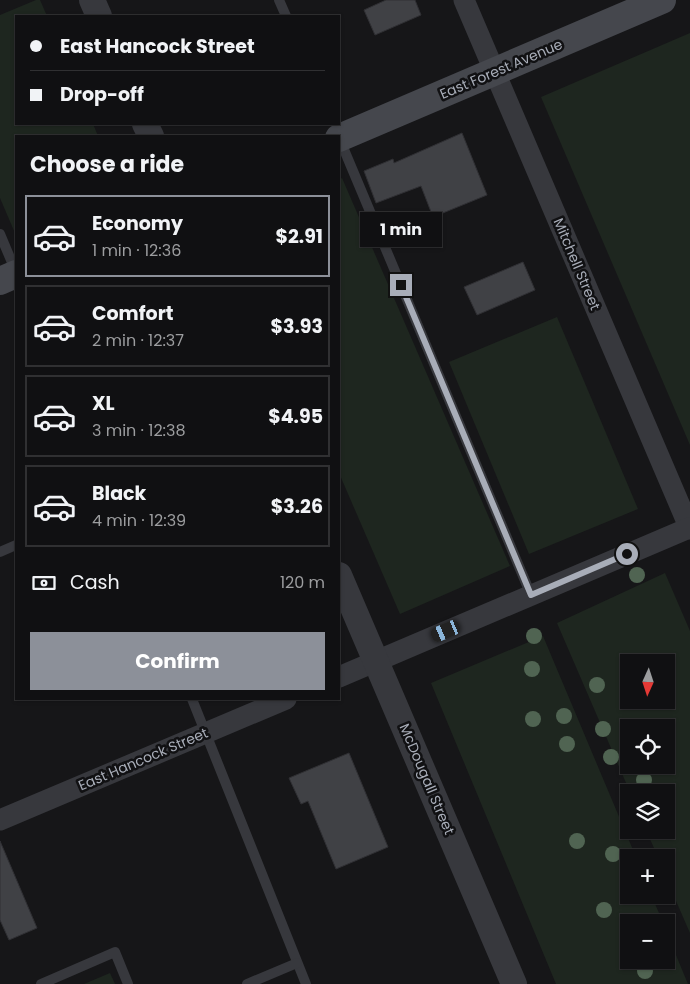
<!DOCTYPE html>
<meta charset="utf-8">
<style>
:root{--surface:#101012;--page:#1e1e20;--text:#f1f3f6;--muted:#9c9d9f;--line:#303032;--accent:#8c9099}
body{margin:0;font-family:Poppins,sans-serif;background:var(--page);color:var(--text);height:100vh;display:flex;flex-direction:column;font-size:19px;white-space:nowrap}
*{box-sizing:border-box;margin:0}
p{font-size:16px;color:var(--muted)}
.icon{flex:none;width:28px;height:28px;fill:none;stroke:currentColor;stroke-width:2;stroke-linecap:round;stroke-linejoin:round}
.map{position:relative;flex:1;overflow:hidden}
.drawer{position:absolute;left:15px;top:135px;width:325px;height:565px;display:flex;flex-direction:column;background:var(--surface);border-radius:0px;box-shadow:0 1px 4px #0004,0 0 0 1px var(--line)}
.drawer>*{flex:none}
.hud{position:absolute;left:15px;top:15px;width:325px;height:110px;border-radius:0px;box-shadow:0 1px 4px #0004,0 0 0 1px var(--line);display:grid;align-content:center;height:110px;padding:0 15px;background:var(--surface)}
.needle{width:32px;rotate:183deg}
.tools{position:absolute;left:620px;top:654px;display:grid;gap:10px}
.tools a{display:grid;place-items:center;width:55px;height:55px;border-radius:0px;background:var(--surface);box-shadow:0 1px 4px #0004,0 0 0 1px var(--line);font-size:25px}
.end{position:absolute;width:22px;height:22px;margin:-11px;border:6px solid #a8adb8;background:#111;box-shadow:0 0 0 2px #111}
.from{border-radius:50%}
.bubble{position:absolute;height:35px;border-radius:0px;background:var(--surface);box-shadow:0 1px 4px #0004,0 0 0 1px var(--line);font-size:16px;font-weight:700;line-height:35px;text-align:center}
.car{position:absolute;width:15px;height:30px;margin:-15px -8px;border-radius:6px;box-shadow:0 0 4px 1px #0007;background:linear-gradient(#222 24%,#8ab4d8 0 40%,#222 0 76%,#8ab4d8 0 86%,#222 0)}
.hud b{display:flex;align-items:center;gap:18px;height:48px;font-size:19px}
.hud b+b{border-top:1px solid var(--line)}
.hud i{width:12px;height:12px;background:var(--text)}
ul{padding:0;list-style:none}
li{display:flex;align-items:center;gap:15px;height:82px;margin:0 10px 8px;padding:0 5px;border:2px solid var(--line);border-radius:0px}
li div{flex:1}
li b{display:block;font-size:19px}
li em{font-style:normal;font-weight:700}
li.active{border-color:var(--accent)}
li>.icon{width:45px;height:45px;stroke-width:1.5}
h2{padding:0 15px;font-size:22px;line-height:60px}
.pay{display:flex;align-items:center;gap:12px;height:55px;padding:0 15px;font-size:19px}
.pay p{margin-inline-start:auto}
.cta{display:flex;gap:10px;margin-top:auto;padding:10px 15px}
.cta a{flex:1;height:58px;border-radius:0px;background:var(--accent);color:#fff;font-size:20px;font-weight:700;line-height:58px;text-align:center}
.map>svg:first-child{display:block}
</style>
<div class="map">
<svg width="690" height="984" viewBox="0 0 690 984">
<rect width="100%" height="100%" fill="#161618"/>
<g fill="#1e261f" fill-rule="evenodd">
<polygon points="36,0 40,0 47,16 16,16 16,124 93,124 98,136 16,136 16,232 15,233 0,198 0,15"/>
<polygon points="690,33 690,445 541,97"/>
<polygon points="342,178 510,566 400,614 339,473 339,180"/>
<polygon points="557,317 638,509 529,554 449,362"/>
<path d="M 665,573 L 690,631 L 690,933 L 666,878 L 666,858 L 658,857 L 646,830 L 666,830 L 666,792 L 630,792 L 557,623 ZM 666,662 L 666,700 L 629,700 L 629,662 ZM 629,728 L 666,728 L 666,765 L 629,765 Z"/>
<polygon points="543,636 636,857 629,858 629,895 651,895 663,922 629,922 629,960 666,960 666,931 688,984 556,984 431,683"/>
<polygon points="110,973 115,984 84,984"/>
</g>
<g fill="#404145" stroke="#303034">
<polygon points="386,0 415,0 421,15 375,35 364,10"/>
<polygon points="462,133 487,195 433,217 421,186 376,203 364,171 393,159 394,163"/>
<polygon points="523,262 535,290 477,315 464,287"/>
<polygon points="349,753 388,847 336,869 308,801 301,804 289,778"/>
<polygon points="0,841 37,928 9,940 0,920"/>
</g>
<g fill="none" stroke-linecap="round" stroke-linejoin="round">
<g stroke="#37383d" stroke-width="10">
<polyline points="279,0 286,16"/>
<polyline points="340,140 531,595"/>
<polyline points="0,234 16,272"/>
<polyline points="0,552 16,545"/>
<polyline points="192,699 306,984"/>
<polyline points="41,984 115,952 128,984"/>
<polyline points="247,984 297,963"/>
</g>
<g stroke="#37383d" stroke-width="21">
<polyline points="464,0 690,529"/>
<polyline points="339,677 689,528"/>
<polyline points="0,820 286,699"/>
</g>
<g stroke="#37383d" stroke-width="26">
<polyline points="92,0 99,16"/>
<polyline points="145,124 151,136"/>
<polyline points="339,575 514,984"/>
</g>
<g stroke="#45474d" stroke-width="28">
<polyline points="339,138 662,0"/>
<polyline points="0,281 16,274"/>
</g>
</g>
<g fill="#506452">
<circle cx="637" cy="575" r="8"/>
<circle cx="534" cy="636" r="8"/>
<circle cx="532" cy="669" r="8"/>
<circle cx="597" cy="685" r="8"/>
<circle cx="564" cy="716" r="8"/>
<circle cx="533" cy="719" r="8"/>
<circle cx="603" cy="729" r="8"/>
<circle cx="567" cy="744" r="8"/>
<circle cx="611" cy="757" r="8"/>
<circle cx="644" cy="780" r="8"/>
<circle cx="577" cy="841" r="8"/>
<circle cx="613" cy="854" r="8"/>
<circle cx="604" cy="910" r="8"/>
<circle cx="645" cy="971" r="8"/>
</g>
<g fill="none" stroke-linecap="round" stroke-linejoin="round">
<polyline stroke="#a8adb8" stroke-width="6" points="401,285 531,595 627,554"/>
</g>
<g text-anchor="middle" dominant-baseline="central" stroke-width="5" stroke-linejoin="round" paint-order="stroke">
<g font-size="14" fill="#a8adb8" stroke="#111113">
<text transform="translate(501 69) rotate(-23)">East Forest Avenue</text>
<text transform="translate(577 264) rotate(67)">Mitchell Street</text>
<text transform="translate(143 759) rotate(-23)">East Hancock Street</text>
<text transform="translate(427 779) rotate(67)">McDougall Street</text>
</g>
</g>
</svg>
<div class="tools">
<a><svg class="needle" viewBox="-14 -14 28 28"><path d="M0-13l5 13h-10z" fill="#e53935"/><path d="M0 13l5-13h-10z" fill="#9c9d9f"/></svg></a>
<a><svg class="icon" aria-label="locate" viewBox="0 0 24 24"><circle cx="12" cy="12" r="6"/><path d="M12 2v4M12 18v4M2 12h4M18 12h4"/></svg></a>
<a><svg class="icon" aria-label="layers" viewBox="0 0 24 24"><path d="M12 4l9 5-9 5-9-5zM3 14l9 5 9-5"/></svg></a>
<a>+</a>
<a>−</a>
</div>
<i class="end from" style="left:627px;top:554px"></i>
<i class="end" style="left:401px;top:285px"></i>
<div class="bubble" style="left:360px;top:212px;width:82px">1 min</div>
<i class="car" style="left:446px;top:631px;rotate:247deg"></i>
<div class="hud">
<b><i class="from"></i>East Hancock Street</b>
<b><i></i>Drop-off</b>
</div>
<section class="drawer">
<h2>Choose a ride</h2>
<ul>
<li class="active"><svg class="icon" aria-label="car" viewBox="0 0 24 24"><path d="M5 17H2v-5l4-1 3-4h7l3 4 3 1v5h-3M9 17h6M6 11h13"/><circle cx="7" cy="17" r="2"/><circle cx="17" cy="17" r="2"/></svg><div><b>Economy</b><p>1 min · 12:36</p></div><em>$2.91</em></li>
<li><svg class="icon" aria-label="car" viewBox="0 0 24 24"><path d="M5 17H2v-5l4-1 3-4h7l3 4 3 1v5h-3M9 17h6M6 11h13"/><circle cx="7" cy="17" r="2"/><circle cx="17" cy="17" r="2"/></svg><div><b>Comfort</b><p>2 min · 12:37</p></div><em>$3.93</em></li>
<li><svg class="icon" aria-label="car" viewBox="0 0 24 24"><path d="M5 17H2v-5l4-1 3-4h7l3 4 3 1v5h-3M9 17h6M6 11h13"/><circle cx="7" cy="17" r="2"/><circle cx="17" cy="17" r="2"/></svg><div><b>XL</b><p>3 min · 12:38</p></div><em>$4.95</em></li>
<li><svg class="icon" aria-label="car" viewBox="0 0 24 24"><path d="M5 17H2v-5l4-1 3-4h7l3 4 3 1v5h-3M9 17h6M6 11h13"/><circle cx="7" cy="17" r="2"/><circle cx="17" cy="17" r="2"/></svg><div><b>Black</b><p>4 min · 12:39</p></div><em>$3.26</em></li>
</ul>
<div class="pay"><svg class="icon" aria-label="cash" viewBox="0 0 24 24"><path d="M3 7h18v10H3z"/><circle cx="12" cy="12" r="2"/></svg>Cash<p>120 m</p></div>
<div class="cta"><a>Confirm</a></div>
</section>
</div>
